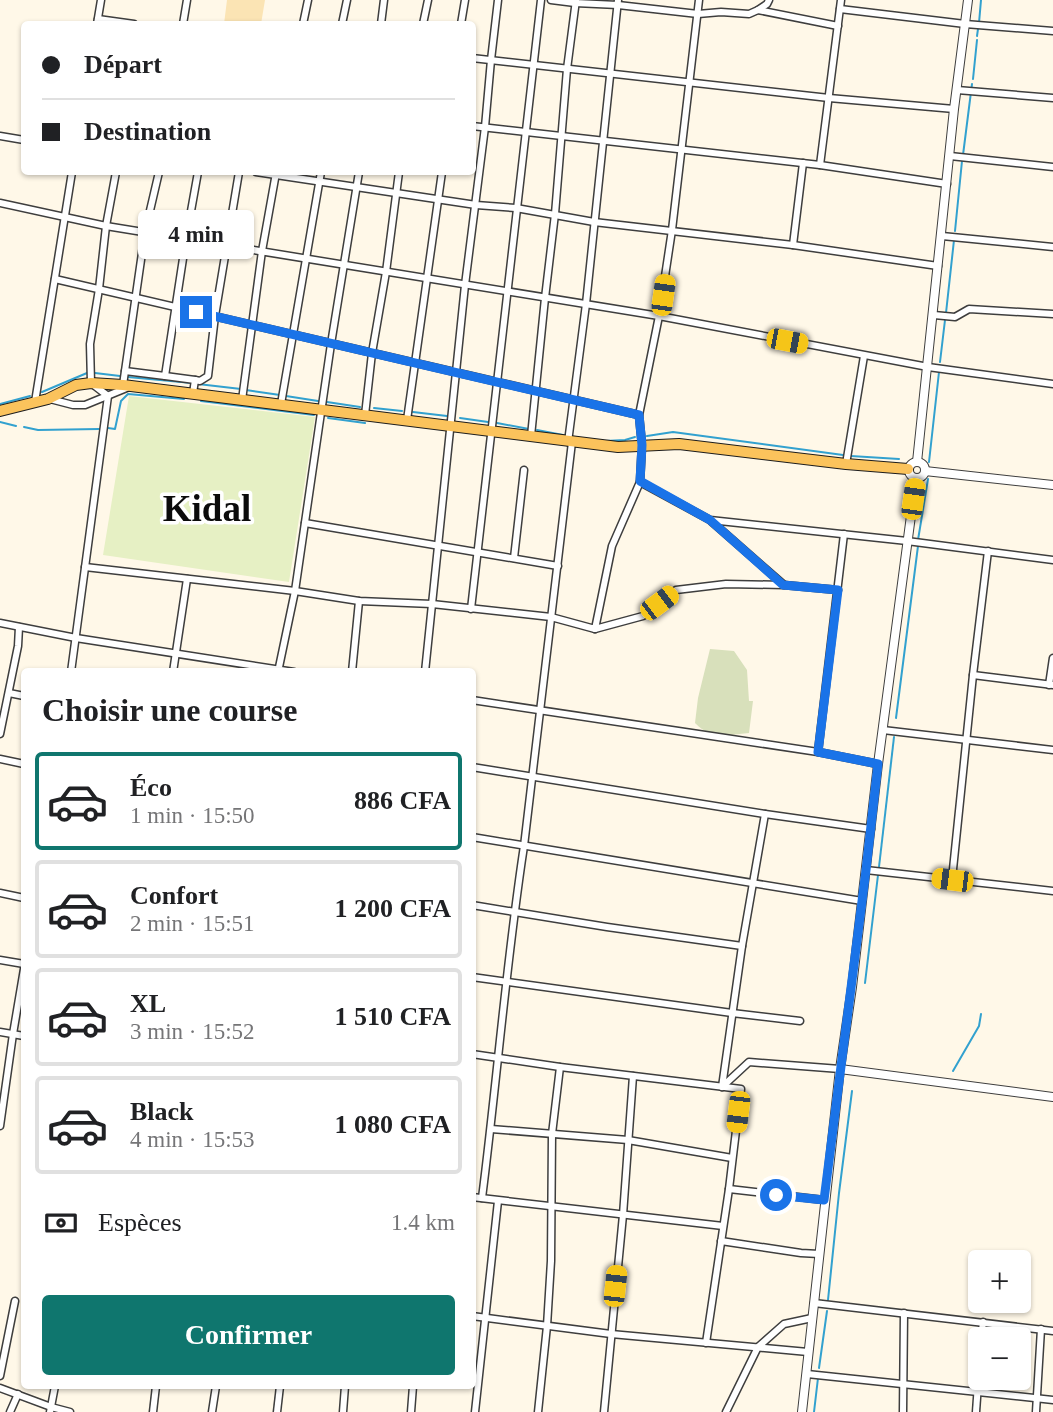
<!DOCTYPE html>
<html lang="fr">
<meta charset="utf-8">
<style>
:root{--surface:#fff;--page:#f6f6f6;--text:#202124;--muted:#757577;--line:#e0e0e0;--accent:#0f766e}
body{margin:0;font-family:"Times New Roman",serif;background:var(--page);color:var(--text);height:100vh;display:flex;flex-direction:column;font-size:26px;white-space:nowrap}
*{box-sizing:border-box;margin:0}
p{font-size:23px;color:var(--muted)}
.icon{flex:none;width:38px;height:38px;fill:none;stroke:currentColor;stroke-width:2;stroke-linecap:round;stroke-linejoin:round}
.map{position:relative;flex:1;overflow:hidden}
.sheet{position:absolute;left:21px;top:668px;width:455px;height:721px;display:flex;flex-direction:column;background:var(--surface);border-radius:7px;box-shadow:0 2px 5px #0004}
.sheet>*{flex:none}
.top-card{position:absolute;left:21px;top:21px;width:455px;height:154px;border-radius:7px;box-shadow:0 2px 5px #0004;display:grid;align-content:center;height:154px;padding:0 21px;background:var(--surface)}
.buttons{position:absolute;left:968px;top:1250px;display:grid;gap:14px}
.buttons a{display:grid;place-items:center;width:63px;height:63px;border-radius:7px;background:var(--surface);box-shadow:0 2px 5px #0004;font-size:35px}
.end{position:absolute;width:32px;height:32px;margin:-16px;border:9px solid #1a73e8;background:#fff;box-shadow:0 0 0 4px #fff}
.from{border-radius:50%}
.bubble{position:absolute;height:49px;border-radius:7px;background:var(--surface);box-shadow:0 2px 5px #0004;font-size:23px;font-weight:700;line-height:49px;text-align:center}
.car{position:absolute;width:21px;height:42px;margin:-21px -10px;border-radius:9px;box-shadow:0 0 5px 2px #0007;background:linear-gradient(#f5c518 24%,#345 0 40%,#f5c518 0 76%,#345 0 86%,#f5c518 0)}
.top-card b{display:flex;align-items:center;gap:24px;height:66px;font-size:26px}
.top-card b+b{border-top:2px solid var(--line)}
.top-card i{width:18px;height:18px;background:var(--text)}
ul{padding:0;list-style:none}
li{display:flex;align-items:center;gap:21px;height:98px;margin:0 14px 10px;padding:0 7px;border:4px solid var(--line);border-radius:7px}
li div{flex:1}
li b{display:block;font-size:26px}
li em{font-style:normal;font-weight:700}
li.current{border-color:var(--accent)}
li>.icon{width:63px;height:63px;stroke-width:1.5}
h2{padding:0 21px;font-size:32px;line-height:84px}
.pay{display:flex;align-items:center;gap:18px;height:77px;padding:0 21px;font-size:26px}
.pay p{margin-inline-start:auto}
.cta{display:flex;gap:14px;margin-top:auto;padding:14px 21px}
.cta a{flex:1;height:80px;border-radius:7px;background:var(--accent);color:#fff;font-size:28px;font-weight:700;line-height:80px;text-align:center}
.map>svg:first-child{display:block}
</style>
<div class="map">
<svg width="1053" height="1412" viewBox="0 0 1053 1412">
<rect width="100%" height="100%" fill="#fff8e8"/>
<polygon fill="#fbe4b4" points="227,0 265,0 261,24 224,24"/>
<path fill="#d8e0bb" d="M 710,649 L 734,651 L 747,670 L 749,701 L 753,701 L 749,733 C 726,735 713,741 695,723 L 698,698 Z"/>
<polygon fill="#e6f0c4" points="129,396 315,417 289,582 103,555"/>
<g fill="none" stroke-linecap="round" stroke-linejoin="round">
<g stroke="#32a1cf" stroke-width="2">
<polyline points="979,23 981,0"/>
<polyline points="977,36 978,29"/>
<polyline points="973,79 977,40"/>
<polyline points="963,155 972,84"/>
<polyline points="955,231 962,161"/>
<polyline points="946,313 954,240"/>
<polyline points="940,362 945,320"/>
<polyline points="95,373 120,376"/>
<polyline points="128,377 192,383"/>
<polyline points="198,384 241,389"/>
<polyline points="246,390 280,395"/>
<polyline points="42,392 87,373"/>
<polyline points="286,396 318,401"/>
<polyline points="201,401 314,415"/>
<polyline points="327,402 360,407"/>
<polyline points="0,404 30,396"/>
<polyline points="374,408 402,411"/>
<polyline points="413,412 447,416"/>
<polyline points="328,418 365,423"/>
<polyline points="460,418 488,422"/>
<polyline points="0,422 16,426"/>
<polyline points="497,423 529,429"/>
<polyline points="24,427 38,430 99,429"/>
<polyline points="108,428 115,429 121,401 128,394 184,399"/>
<polyline points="537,430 563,435"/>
<polyline points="647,436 673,432 843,455"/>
<polyline points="605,441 625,440 635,437"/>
<polyline points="851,456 899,459"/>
<polyline points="929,462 939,372"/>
<polyline points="918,540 928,479"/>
<polyline points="896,718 918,546"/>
<polyline points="879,867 894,737"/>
<polyline points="865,983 878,875"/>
<polyline points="953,1071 979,1026 981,1014"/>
<polyline points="828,1300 839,1193 852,1091"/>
<polyline points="819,1368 827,1311"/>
<polyline points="814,1412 818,1378"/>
</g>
<g stroke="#3e3e3e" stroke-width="9">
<g id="minor">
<polyline points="551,0 575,3 618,5 698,14 721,12 749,14 758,10 838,26"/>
<polyline points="840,9 965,24 1053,31"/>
<polyline points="758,10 767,4 769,0"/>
<polyline points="98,19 134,24"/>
<polyline points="97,24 101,0"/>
<polyline points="183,24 187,0"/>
<polyline points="303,24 308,0"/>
<polyline points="342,24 347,0"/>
<polyline points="381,24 384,0"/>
<polyline points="423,24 428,0"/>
<polyline points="461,24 465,0"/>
<polyline points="472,58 829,98 954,109"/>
<polyline points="957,90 1053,98"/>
<polyline points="472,126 820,165 947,184"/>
<polyline points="0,136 24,140"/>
<polyline points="950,156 1053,167"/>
<polyline points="820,165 841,0"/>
<polyline points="256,172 476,205 516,208 594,222 793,245 938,266"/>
<polyline points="0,203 106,226 659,316 928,367 1053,384"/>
<polyline points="942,236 1053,247"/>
<polyline points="793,245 803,163"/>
<polyline points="55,279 639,415"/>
<polyline points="934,315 955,317 969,309 1053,314"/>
<polyline points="125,371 165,376 186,239 198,172"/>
<polyline points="165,376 195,380"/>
<polyline points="123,385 145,232 159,172"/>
<polyline points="193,393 195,380 200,381 208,376 215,316 239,172"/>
<polyline points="50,399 73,405 85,405 129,387"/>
<polyline points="242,400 262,251 276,173"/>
<polyline points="35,402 72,172"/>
<polyline points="281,404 321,172"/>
<polyline points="365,415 372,353 386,272 399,172"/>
<polyline points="407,420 442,172"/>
<polyline points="531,436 545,298 555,214 567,69 576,0"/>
<polyline points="568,442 586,304 618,0"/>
<polyline points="846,464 864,356"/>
<polyline points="640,482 710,520 907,541 1053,560"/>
<polyline points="711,521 784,585"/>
<polyline points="305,523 558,566"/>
<polyline points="514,558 524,470"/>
<polyline points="85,567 295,591 359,601 432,604 551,617 595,629 612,546 640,482 642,445 639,415 659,316 672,230 699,0"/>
<polyline points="471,609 541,0"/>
<polyline points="0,623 76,638 294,672"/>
<polyline points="595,629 643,616 676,590 726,584 784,585 838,590"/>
<polyline points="71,672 108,396 91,383 90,344 99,289 106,226 116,172"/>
<polyline points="173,672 187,579"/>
<polyline points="278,672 295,591 331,344 359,172"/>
<polyline points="352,672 359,601"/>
<polyline points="425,672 465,285 485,127 491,60 498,0"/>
<polyline points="973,675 1053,685"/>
<polyline points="1049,685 1053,658"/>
<polyline points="9,693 24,696"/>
<polyline points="472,700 818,752 878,764"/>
<polyline points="883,730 1053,750"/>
<polyline points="0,734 18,646 19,627"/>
<polyline points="818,752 844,534"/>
<polyline points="0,759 24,764"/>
<polyline points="472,767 765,814 871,829"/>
<polyline points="472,837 862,901"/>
<polyline points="866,870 1053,891"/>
<polyline points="952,879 973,675 988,551"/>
<polyline points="0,893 24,898"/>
<polyline points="472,905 607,927 742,946"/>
<polyline points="0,960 24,964"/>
<polyline points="472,977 732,1013 800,1021"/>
<polyline points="0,1032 24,1036"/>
<polyline points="472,1054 560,1067 741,1089 729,1189 706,1343"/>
<polyline points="722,1087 742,946 765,814"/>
<polyline points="722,1087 749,1062 840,1069"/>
<polyline points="0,1126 13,1034 24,969"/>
<polyline points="491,1129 628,1140 732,1158"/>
<polyline points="729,1189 824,1200"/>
<polyline points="472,1197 723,1226"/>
<path d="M 482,1198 C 497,1081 506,963 524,846 L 572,442"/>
<polyline points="721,1241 801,1253 819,1254"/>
<polyline points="814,1303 1053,1331"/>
<polyline points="472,1316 611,1334 808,1352"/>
<polyline points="981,1339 983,1322"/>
<polyline points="807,1374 1053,1400"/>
<polyline points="0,1376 15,1301"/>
<polyline points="0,1388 51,1407 70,1412"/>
<polyline points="10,1412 18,1394"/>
<polyline points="50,1412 55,1386"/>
<polyline points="153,1412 156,1386"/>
<polyline points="212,1412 216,1386"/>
<polyline points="277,1412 280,1386"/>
<polyline points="343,1412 345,1386"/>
<polyline points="411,1412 413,1386"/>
<polyline points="475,1412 498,1201"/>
<polyline points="538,1412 547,1326 551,1261 552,1134 560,1067"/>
<polyline points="604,1412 623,1215 633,1076"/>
<polyline points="726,1412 758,1347 784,1324 812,1318"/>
<polyline points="903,1412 904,1313"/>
<polyline points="976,1412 980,1356"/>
<polyline points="1036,1412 1041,1329"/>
</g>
</g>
<g stroke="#3e3e3e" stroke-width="10">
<g id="tertiary">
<circle cx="917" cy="470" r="8"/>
<polyline points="917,462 954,109 968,0"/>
<polyline points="925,471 1053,485"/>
<polyline points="840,1069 1053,1097"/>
<polyline points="802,1412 840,1069 852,987 878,764 916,478"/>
</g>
</g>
<g stroke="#1c1c1c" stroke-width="12">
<polyline id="primary" points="0,411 48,399 76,385 91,383 123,385 618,447 679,444 846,464 908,469"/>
</g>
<use href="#minor" stroke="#fff" stroke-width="6"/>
<use href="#tertiary" stroke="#fff" stroke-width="8"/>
<use href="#primary" stroke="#fbc35c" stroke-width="10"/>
</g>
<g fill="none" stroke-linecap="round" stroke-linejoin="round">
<polyline stroke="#1a73e8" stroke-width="9" points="196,312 639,415 642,445 640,481 710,520 783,585 838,590 818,752 878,764 866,870 824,1200 776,1195"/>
</g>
<g text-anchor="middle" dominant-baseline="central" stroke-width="7" stroke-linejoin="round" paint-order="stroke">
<g font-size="37" font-weight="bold" fill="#0b0b0b" stroke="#fff">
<text x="207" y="508">Kidal</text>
</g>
</g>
</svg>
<div class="buttons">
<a>+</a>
<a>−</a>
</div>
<i class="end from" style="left:776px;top:1195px"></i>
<i class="end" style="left:196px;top:312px"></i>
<div class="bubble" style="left:138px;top:210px;width:116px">4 min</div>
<i class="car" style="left:663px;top:295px;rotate:8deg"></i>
<i class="car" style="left:787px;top:341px;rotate:101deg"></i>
<i class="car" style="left:913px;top:499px;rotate:8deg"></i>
<i class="car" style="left:659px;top:603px;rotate:53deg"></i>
<i class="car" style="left:952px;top:880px;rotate:277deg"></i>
<i class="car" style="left:738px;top:1112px;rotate:187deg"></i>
<i class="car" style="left:615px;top:1286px;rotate:6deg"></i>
<div class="top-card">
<b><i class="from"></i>Départ</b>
<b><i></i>Destination</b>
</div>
<section class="sheet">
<h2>Choisir une course</h2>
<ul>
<li class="current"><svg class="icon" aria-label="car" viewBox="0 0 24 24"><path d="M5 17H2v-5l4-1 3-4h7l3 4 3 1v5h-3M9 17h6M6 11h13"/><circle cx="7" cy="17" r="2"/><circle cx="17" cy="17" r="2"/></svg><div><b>Éco</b><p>1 min · 15:50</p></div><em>886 CFA</em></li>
<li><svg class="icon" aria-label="car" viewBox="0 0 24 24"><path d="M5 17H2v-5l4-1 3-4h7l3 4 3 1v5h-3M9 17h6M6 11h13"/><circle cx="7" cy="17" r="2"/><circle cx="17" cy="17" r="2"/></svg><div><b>Confort</b><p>2 min · 15:51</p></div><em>1 200 CFA</em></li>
<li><svg class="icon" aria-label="car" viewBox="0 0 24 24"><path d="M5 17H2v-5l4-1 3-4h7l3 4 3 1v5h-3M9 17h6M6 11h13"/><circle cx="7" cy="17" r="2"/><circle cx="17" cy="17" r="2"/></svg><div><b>XL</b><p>3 min · 15:52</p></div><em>1 510 CFA</em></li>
<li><svg class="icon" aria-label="car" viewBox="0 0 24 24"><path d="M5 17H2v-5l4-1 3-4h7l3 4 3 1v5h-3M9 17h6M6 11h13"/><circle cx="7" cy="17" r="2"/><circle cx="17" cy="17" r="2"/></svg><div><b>Black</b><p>4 min · 15:53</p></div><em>1 080 CFA</em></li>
</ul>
<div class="pay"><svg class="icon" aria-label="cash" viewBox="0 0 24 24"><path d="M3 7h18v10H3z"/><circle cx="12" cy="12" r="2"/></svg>Espèces<p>1.4 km</p></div>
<div class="cta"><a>Confirmer</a></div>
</section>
</div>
